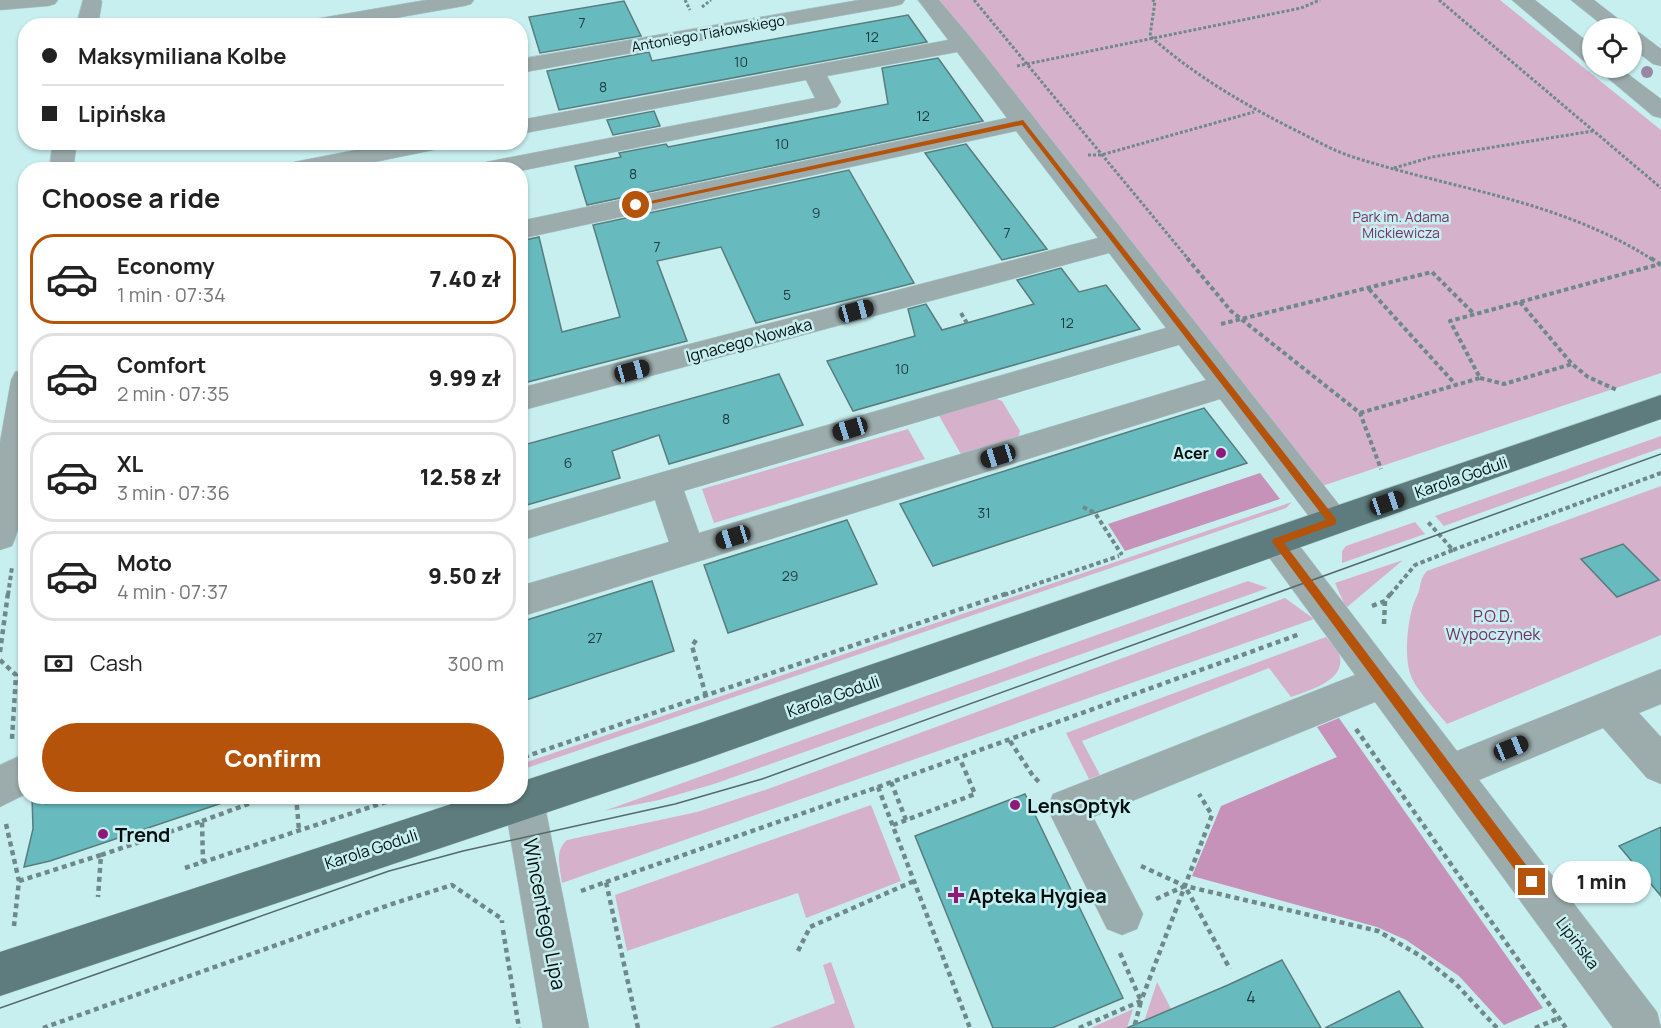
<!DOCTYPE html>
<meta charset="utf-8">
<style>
:root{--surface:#fff;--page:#f2f2f2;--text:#222;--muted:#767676;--line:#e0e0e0;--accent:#b45309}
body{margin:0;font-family:Manrope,sans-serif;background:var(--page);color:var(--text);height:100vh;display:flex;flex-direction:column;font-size:22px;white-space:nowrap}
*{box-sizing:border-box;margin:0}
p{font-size:20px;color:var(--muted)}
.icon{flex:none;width:33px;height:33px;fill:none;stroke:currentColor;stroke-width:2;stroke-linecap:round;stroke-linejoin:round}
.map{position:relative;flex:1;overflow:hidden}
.side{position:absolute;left:18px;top:162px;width:510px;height:642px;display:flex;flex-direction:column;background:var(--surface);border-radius:24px;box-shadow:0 2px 4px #0004}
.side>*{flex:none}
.top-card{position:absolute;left:18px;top:18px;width:510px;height:132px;border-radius:24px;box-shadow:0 2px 4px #0004;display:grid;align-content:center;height:132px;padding:0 24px;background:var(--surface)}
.controls{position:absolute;left:1582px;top:18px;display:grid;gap:12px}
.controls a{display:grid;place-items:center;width:60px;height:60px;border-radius:50%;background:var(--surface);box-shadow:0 2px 4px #0004;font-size:30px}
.end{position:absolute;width:27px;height:27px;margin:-14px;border:8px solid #b45309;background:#fff;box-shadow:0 0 0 3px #fff}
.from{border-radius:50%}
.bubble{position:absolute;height:42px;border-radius:21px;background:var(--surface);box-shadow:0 2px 4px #0004;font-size:20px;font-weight:800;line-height:42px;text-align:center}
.car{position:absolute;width:18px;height:36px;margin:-18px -9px;border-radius:8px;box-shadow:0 0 4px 2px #0007;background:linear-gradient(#222 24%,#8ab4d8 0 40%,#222 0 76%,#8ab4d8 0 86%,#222 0)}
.top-card b{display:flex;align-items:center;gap:21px;height:57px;font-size:22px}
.top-card b+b{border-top:2px solid var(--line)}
.top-card i{width:15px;height:15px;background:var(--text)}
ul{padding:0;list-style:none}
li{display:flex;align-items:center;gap:18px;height:90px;margin:0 12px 9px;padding:0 12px;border:3px solid var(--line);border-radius:24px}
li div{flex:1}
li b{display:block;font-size:22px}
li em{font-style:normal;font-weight:800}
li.on{border-color:var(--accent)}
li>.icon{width:54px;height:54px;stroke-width:1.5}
h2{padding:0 24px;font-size:27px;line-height:72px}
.pay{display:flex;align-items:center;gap:15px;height:66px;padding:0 24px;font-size:22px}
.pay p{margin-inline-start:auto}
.action{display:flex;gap:12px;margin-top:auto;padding:12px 24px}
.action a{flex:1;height:69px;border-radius:36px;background:var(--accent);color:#fff;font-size:24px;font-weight:800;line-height:69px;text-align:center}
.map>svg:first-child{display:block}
</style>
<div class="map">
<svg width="1661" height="1028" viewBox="0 0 1661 1028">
<rect width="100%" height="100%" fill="#c8eff0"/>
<g fill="#d6b1cb">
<polygon points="939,0 1500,0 1661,130 1661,373 1322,486"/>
<polygon points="991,397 1002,401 1020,431 1018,438 962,456 938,414"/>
<polygon points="908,429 925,459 714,523 702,489"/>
<polygon points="1661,436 1661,448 1444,526 1435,516"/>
<path d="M 1661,486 L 1661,635 L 1447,724 C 1438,713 1415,688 1411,676 C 1403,657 1408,612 1417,596 C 1422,587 1418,581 1427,571 Z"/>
<polygon points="1292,502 1286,508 521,770 521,764"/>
<polygon points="1415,522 1425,534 1342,563 1342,551 1346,546"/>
<polygon points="1403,560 1346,608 1335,583"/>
<polygon points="1248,581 1268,588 714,784 659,800 604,811"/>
<path d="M 1285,598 L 1314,619 L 562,883 C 560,867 554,851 567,840 L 697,812 L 768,789 Z"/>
<path d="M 1326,637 C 1331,643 1339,650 1340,657 C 1345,681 1307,691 1291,697 L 1269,668 L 1082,741 L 1100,775 L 1089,779 L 1066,733 Z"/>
<polygon points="871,805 901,881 806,918 798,893 627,951 615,895"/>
<polygon points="831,962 855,1028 770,1028 835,1003 823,965"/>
<polygon points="1157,982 1181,1028 1142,1028"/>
<polygon points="1133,1009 1127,1028 1091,1028"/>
</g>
<g fill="#c792b9">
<polygon points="1260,473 1280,499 1125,551 1108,524"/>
<polygon points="1339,718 1543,1008 1504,1025 1459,976 1406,940 1377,927 1192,876 1221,806 1337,757 1317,727"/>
</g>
<g fill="#67bbbf" stroke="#597c7d" stroke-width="1.5">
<polygon points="624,1 641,36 540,53 529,17"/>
<polygon points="908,15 927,42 559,110 547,71 649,52 652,61"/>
<polygon points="938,58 983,121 587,205 575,166 621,157 619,153 666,144 668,147 888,104 882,68"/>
<polygon points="654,111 660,126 613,135 607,120"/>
<polygon points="966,144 1010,201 1047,249 1002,260 925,153"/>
<polygon points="849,170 914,283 756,323 721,247 657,261 687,341 520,384 520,241 539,237 562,332 620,317 593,225"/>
<polygon points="1061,268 1079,292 1106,285 1140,329 853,411 827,361 915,336 908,309 926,304 942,330 1034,304 1017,280"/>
<polygon points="779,374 803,425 669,464 659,435 612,451 620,478 520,507 520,446"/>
<polygon points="1204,408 1247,463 933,566 900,504"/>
<polygon points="847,520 877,584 728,633 704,565"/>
<polygon points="1623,544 1659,580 1617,597 1581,559"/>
<polygon points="652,581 674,651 520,702 520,622"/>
<polygon points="1025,794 1123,998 1052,1028 993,1028 915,836"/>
<polygon points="32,796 224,796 225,802 50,861 24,867 33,829"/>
<polygon points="1661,827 1661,896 1619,846"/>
<polygon points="1282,960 1321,1028 1127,1028 1228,985"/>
<polygon points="1399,991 1423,1028 1325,1028"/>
</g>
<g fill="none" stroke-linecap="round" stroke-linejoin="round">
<g stroke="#a8cbcc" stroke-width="1">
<g id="minor">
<polygon points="0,0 58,0 55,4 48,6 0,10"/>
<polygon points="83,0 101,0 102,2 98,26 76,26"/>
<polygon points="426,0 474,0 471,4 464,6 350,26 299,26 301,21 309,20"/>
<polygon points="859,0 905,0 902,4 895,6 520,73 520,59"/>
<path d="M 918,0 L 939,0 L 972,39 L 1344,511 L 1349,521 L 1344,531 L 1332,535 L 1320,531 L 1220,399 L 520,617 L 520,586 L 669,542 L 655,500 L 520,541 L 520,513 L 1166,328 L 1109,253 L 520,411 L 520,388 L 1098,238 L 1016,131 L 520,239 L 520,221 L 1007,118 L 957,52 L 827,76 L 841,102 L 837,107 L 829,109 L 520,171 L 474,170 L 477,165 L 486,162 L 815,98 L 806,80 L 520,134 L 520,120 L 948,40 ZM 1179,345 L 1206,380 L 699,533 L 684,491 Z"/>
<polygon points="1512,0 1535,0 1593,46 1593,64 1585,62"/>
<polygon points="1571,0 1594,0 1630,28 1606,28"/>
<polygon points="1632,31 1640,33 1661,49 1661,66 1653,64 1632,48"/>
<polygon points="1596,68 1620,68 1661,99 1661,118 1653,116"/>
<polygon points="53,142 77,142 73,170 49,170"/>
<polygon points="397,142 450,142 447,147 438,149 336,170 282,170 285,165 294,162"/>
<path d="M 26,369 C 26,417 32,504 12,546 L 0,550 L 0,442 L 11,380 L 15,372 Z"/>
<polygon points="1277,528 1289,532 1457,751 1661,669 1661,704 1639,713 1661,737 1661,784 1647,778 1603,728 1479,780 1657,1012 1661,1028 1613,1028 1375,702 1093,817 1143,914 1137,929 1122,935 1107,929 1047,808 1053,794 1355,675 1265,552 1260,542 1265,532"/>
<polygon points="26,753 26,794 0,807 0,765"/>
<polygon points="524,781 538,787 544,801 589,1028 543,1028 504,801 506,796 520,796 520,783"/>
</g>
</g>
<g stroke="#a8cbcc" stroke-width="1">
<polygon id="major" points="1661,395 1661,419 697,762 0,996 0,952 476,796 520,796 520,782 697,724"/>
</g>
<g stroke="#6f898a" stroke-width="3" stroke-dasharray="3 2" stroke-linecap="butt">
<polyline points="685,0 690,10"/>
<polyline points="974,0 1189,260"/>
<path d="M 1152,0 L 1155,1 L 1150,36 C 1195,76 1245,105 1299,132 C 1317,141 1334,151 1353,157 C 1456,190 1560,200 1653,260"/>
<polyline points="1439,0 1661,188"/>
<polyline points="702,7 711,0"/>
<polyline points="1017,66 1301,8 1320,0"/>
<polyline points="1088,155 1101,155 1254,112"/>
<polyline points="1394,168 1432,157 1593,131"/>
</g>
<g stroke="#6f898a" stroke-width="4" stroke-dasharray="4.5 3" stroke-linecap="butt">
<polyline points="1187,258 1231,311 1360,413 1381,469"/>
<polyline points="1651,258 1661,265"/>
<polyline points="1369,289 1456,385"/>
<polyline points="1520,302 1572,364 1588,377 1617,390"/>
<polyline points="961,313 968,325"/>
<polyline points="1221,324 1432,272 1474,314"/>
<polyline points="1480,378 1504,384 1572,364"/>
<polyline points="1360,413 1480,378 1450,321 1660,264"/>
<polyline points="1083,507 1095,513 1122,555"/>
<polyline points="1453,550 1661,473"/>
<polyline points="8,595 12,567"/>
<polyline points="1004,595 1119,556"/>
<polyline points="1390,595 1415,565 1453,550 1428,522"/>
</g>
<g stroke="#6f898a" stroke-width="4.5" stroke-dasharray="5 4" stroke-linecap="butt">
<polyline points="1372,606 1385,601 1391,593"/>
<polyline points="1384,624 1385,601"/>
<polyline points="696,640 692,646 706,696"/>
<polyline points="0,652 8,593"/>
<polyline points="0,660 16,675 12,739"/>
<polyline points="1356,729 1566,1028"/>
<polyline points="1010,741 1033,776 1041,784"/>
<polyline points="524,757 1008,593"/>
<polyline points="891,782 906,820"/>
<polyline points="878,787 1300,634"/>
<polyline points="296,796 299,830"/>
<polyline points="202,821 270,796"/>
<polyline points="6,824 19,881 14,926"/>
<polyline points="893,825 975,794 960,759"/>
<polyline points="101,855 202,821 203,862"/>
<polyline points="1141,866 1185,886 1378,931 1424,958 1456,984 1497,1028"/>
<polyline points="185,868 392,800"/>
<polyline points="19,881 101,855 98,897"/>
<polyline points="606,882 878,787 970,1028"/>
<polyline points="581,891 606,882 638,1028"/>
<polyline points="1156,899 1185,886 1230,969"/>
<polyline points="503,930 519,1028"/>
<polyline points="798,951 810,927 914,881"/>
<polyline points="1120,953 1141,1001 1134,1028"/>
<polyline points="43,1028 392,904 452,885 502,919 502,923"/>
<polyline points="1079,1028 1141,1001 1212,815 1199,794"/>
<polyline points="1535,1028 1559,1018"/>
</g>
<use href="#minor" fill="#9cacad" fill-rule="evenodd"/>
<use href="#major" fill="#5e7c7d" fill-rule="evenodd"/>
<polyline stroke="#536a6b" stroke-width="1.5" points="0,1008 389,871 463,851 675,804 762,779 1661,454"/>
</g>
<circle fill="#9886a2" cx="1647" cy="72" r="6"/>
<polygon fill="#b45309" points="1023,120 1336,519 1336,524 1284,543 1536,878 1538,882 1536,886 1532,888 1527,886 1272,542 1273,539 1326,520 1022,125 636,207 632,205"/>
<g fill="#8e197a" stroke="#c8eff0" stroke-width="2">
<circle cx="1221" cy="453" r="6"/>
<circle cx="1015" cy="805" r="6"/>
<circle cx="103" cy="834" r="6"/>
<path d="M953 886h6v6h6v6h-6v6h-6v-6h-6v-6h6z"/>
</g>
<g text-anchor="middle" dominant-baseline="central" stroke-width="5" stroke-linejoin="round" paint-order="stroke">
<g font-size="14" fill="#1c393b">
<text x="582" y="22">7</text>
<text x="872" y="36">12</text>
<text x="741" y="61">10</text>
<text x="603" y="86">8</text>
<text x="923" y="115">12</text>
<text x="782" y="143">10</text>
<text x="633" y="173">8</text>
<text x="816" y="212">9</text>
<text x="1007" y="232">7</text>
<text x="657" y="246">7</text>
<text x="787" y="294">5</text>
<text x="1067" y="322">12</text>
<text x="902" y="368">10</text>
<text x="726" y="418">8</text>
<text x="568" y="462">6</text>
<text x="984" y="512">31</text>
<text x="790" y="575">29</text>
<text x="595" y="637">27</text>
</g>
<g font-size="14" fill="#030e0f" stroke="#c8eff0">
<text transform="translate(708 33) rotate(-10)">Antoniego Tiałowskiego</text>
</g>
<g font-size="14" fill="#703062" stroke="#c8eff0">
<text x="1401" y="216">Park im. Adama<tspan x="1401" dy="16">Mickiewicza</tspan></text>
</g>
<g font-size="16" fill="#030e0f" stroke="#c8eff0">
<text transform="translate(749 340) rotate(-15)">Ignacego Nowaka</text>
<text transform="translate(1461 477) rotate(-19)">Karola Goduli</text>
<text transform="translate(833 696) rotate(-19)">Karola Goduli</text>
<text transform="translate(371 849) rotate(-18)">Karola Goduli</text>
<text transform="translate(1578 943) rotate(53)">Lipińska</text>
</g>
<g font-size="16" font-weight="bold" fill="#030e0f" stroke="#c8eff0" text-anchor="end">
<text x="1209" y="453">Acer</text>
</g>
<g font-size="16" fill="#703062" stroke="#c8eff0">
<text x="1493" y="616">P.O.D.<tspan x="1493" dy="18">Wypoczynek</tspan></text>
</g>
<g font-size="16" fill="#1c393b">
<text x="1251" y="997">4</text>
</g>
<g font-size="20" font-weight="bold" fill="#030e0f" stroke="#c8eff0" text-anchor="start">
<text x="1027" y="805">LensOptyk</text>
<text x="115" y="834">Trend</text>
<text x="968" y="895">Apteka Hygiea</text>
</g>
<g font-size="20" fill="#030e0f" stroke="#c8eff0">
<text transform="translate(545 914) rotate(79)">Wincentego Lipa</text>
</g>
</g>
</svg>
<div class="controls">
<a><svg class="icon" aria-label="locate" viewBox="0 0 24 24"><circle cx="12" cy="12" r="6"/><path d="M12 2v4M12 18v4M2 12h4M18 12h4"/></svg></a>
</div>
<i class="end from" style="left:636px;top:205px"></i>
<i class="end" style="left:1532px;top:882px"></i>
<div class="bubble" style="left:1552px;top:861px;width:99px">1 min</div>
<i class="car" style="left:856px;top:311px;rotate:75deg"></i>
<i class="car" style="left:632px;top:371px;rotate:75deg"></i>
<i class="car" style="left:850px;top:429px;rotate:253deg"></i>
<i class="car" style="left:998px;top:456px;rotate:253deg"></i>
<i class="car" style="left:1387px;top:503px;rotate:71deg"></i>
<i class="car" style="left:733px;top:537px;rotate:253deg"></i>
<i class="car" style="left:1511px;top:748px;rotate:68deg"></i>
<div class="top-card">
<b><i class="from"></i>Maksymiliana Kolbe</b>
<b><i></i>Lipińska</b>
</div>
<section class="side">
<h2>Choose a ride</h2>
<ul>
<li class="on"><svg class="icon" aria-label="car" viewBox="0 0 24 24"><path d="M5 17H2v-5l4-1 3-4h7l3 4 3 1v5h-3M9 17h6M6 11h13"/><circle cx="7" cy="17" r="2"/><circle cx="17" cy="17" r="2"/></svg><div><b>Economy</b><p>1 min · 07:34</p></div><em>7.40 zł</em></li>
<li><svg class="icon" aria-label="car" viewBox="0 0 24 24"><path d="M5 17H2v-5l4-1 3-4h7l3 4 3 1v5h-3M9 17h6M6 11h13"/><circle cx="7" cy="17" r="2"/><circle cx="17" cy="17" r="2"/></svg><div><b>Comfort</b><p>2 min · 07:35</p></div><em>9.99 zł</em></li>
<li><svg class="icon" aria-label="car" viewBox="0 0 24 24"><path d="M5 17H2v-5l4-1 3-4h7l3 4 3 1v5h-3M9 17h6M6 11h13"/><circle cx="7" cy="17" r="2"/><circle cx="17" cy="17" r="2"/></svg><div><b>XL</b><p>3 min · 07:36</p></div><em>12.58 zł</em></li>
<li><svg class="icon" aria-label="car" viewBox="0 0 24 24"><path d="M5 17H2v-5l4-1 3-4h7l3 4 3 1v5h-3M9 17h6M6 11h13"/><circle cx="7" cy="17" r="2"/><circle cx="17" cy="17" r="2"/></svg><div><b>Moto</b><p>4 min · 07:37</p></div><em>9.50 zł</em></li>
</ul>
<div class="pay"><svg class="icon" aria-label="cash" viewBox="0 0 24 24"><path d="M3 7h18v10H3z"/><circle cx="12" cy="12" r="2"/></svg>Cash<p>300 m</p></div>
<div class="action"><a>Confirm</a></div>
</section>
</div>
